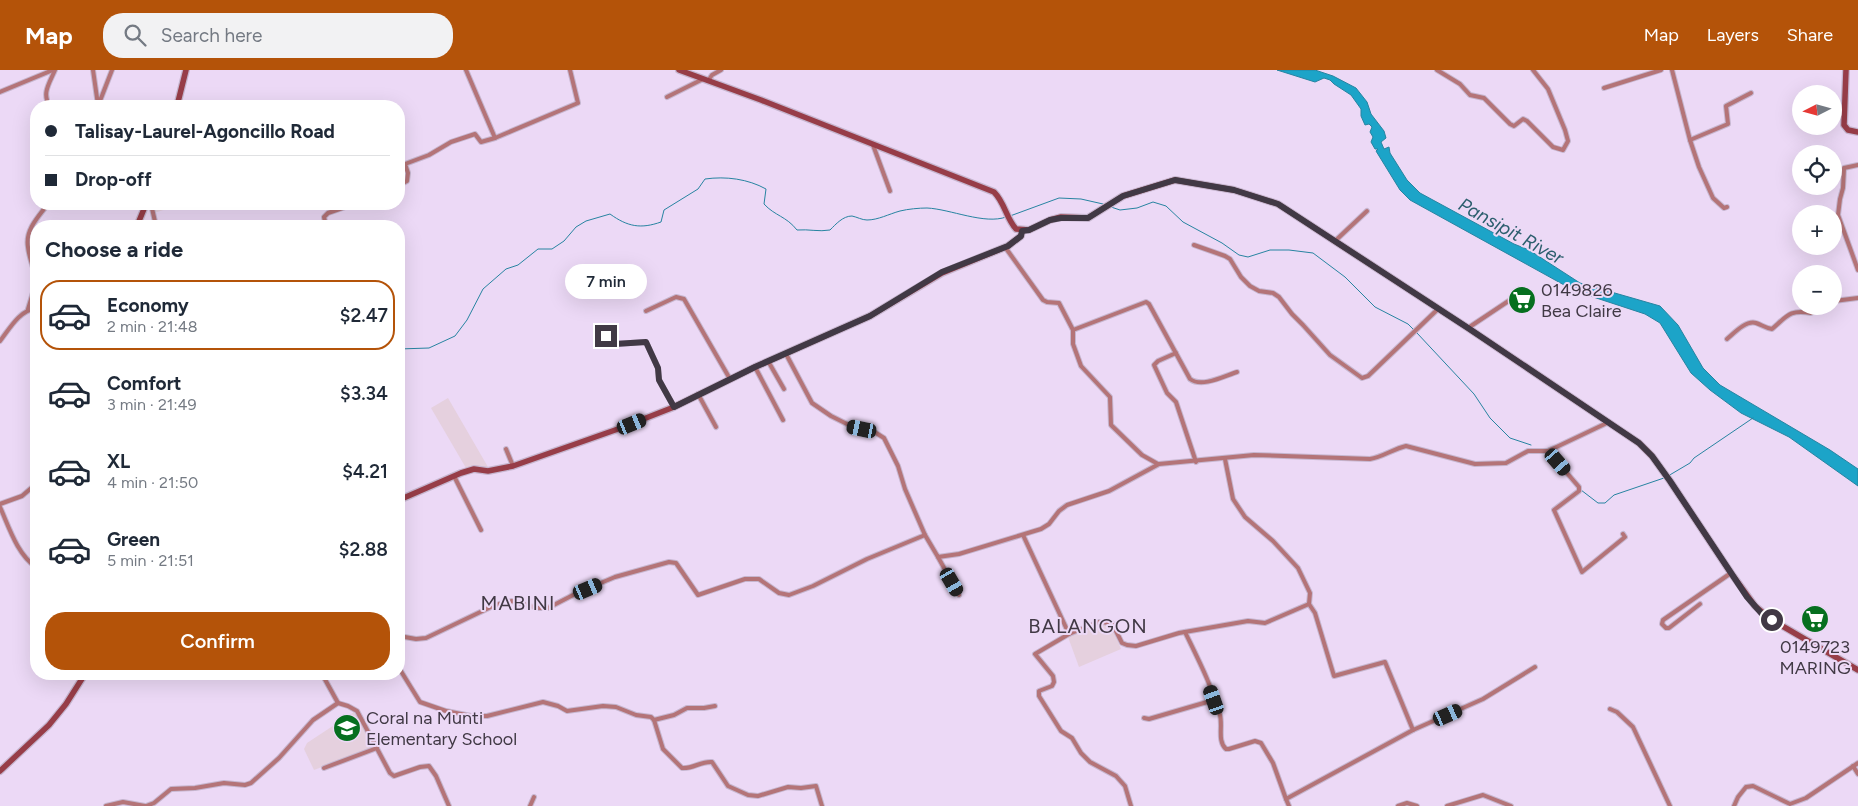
<!DOCTYPE html>
<meta charset="utf-8">
<style>
:root{--surface:#fff;--page:#f2f2f3;--text:#1f2937;--muted:#747a83;--line:#e0e1e3;--accent:#b45309}
body{margin:0;font-family:Figtree,sans-serif;background:var(--page);color:var(--text);height:100vh;display:flex;flex-direction:column;font-size:19px;white-space:nowrap}
*{box-sizing:border-box;margin:0}
p{font-size:16px;color:var(--muted)}
.icon{flex:none;width:28px;height:28px;fill:none;stroke:currentColor;stroke-width:2;stroke-linecap:round;stroke-linejoin:round}
.map{position:relative;flex:1;overflow:hidden}
.side{position:absolute;left:30px;top:150px;width:375px;height:460px;display:flex;flex-direction:column;background:var(--surface);border-radius:20px;box-shadow:0 5px 20px #0002}
.side>*{flex:none}
.top-card{position:absolute;left:30px;top:30px;width:375px;height:110px;border-radius:20px;box-shadow:0 5px 20px #0002;display:grid;align-content:center;height:110px;padding:0 15px;background:var(--surface)}
.needle{width:32px;rotate:264deg}
.controls{position:absolute;left:1792px;top:15px;display:grid;gap:10px}
.controls a{display:grid;place-items:center;width:50px;height:50px;border-radius:50%;background:var(--surface);box-shadow:0 5px 20px #0002;font-size:25px}
.end{position:absolute;width:22px;height:22px;margin:-11px;border:6px solid #413945;background:#fff;box-shadow:0 0 0 2px #fff}
.from{border-radius:50%}
.bubble{position:absolute;height:35px;border-radius:18px;background:var(--surface);box-shadow:0 5px 20px #0002;font-size:16px;font-weight:600;line-height:35px;text-align:center}
.car{position:absolute;width:15px;height:30px;margin:-15px -8px;border-radius:6px;box-shadow:0 0 4px 1px #0007;background:linear-gradient(#222 24%,#8ab4d8 0 40%,#222 0 76%,#8ab4d8 0 86%,#222 0)}
.top-card b{display:flex;align-items:center;gap:18px;height:48px;font-size:19px}
.top-card b+b{border-top:1px solid var(--line)}
.top-card i{width:12px;height:12px;background:var(--text)}
ul{padding:0;list-style:none}
li{display:flex;align-items:center;gap:15px;height:70px;margin:0 10px 8px;padding:0 5px;border:2px solid transparent;border-radius:20px}
li div{flex:1}
li b{display:block;font-size:19px}
li em{font-style:normal;font-weight:600}
li.selected{border-color:var(--accent)}
li>.icon{width:45px;height:45px;stroke-width:1.5}
h2{padding:0 15px;font-size:22px;line-height:60px}
.action{display:flex;gap:10px;margin-top:auto;padding:10px 15px}
.action a{flex:1;height:58px;border-radius:20px;background:var(--accent);color:#fff;font-size:20px;font-weight:600;line-height:58px;text-align:center}
header{display:flex;align-items:center;gap:30px;box-sizing:border-box;height:70px;padding:0 25px;background:var(--accent);color:#fff}
header strong{font-size:24px}
nav{display:flex;gap:28px;margin-inline-start:auto;font-size:18px}
.search{width:350px;height:45px;background:var(--page);display:flex;align-items:center;gap:12px;box-sizing:border-box;padding:0 18px;border-radius:20px;color:var(--muted);font-size:19px}
.map>svg:first-child{display:block}
</style>
<header>
<strong>Map</strong>
<div class="search"><svg class="icon" aria-label="search" viewBox="0 0 24 24"><circle cx="10" cy="10" r="6"/><path d="M15 15l6 6"/></svg>Search here</div>
<nav><a>Map</a><a>Layers</a><a>Share</a></nav>
</header>
<div class="map">
<svg width="1858" height="736" viewBox="0 0 1858 736">
<rect width="100%" height="100%" fill="#ecd9f6"/>
<g fill="#e5d0de">
<polygon points="152,134 172,134 173,137 154,143"/>
<polygon points="448,328 488,397 466,398 431,338"/>
<polygon points="1103,553 1111,554 1121,579 1079,597 1068,567"/>
<polygon points="354,642 375,677 314,700 304,679 307,673"/>
</g>
<polygon fill="#1ca4c8" stroke="#2784a1" points="1277,0 1315,0 1333,6 1356,18 1367,32 1371,44 1384,61 1386,68 1381,72 1384,79 1389,77 1390,83 1407,110 1420,123 1514,174 1529,180 1580,213 1660,236 1678,255 1703,298 1720,315 1830,380 1858,399 1858,416 1789,367 1741,343 1710,320 1691,303 1660,253 1645,244 1575,221 1410,130 1400,120 1376,81 1378,79 1375,79 1371,72 1373,67 1370,62 1372,57 1369,54 1365,55 1361,46 1361,39 1351,25 1334,14 1330,10 1324,8 1315,12"/>
<g fill="none" stroke-linecap="round" stroke-linejoin="round">
<g stroke="#2784a1" stroke-width="1">
<polyline points="1111,137 1120,140 1137,138 1153,132 1166,136 1183,152 1222,173 1239,185 1248,187 1270,180 1289,180 1313,183 1345,207 1375,237 1408,254 1414,260"/>
<polyline points="1010,146 1059,128 1081,129 1103,134"/>
<polyline points="1417,263 1474,324 1490,348 1510,368 1531,375"/>
<path d="M 399,279 L 429,278 L 455,266 L 467,250 L 483,219 L 506,199 L 518,195 L 538,179 L 552,179 L 564,171 L 576,157 L 586,151 L 610,144 C 628,157 641,159 661,152 L 664,140 L 698,119 L 705,109 C 726,106 748,109 766,119 L 764,134 C 775,146 786,146 797,160 C 809,159 819,162 830,160 C 836,154 843,146 852,146 C 857,147 862,150 867,150 C 878,150 889,144 900,141 C 908,139 919,138 927,138 C 950,139 985,155 1006,147"/>
<polyline points="1547,383 1553,390"/>
<polyline points="1668,406 1690,393 1694,388 1753,348"/>
<polyline points="1581,420 1598,433 1605,433 1614,425 1664,408"/>
</g>
<g stroke="#c6b6cf" stroke-width="6">
<g id="street">
<polyline points="93,0 98,35"/>
<polyline points="466,0 495,68"/>
<polyline points="1437,0 1460,14 1470,25 1484,28 1510,54 1514,56 1523,49 1527,51 1553,77 1563,80 1568,71 1565,60 1548,19 1533,0"/>
<polyline points="1672,0 1690,70 1699,97 1713,128 1724,138 1727,137"/>
<polyline points="708,11 712,5 721,0"/>
<polyline points="1604,18 1661,0"/>
<polyline points="0,22 53,0"/>
<polyline points="667,27 703,9"/>
<path d="M 50,36 C 41,24 50,12 55,0"/>
<polyline points="98,36 112,0"/>
<polyline points="1690,70 1728,54 1726,36 1751,23"/>
<polyline points="873,75 890,121"/>
<polyline points="1858,95 1844,98 1843,118 1840,129 1838,145 1858,200"/>
<polyline points="399,115 407,111 408,103 405,94 429,85 451,72 475,64 481,72 495,68 578,33 570,0"/>
<polyline points="151,134 156,156"/>
<polyline points="326,156 324,147 328,143 354,134"/>
<polyline points="1335,171 1367,141"/>
<polyline points="1194,175 1225,186 1230,189 1241,207 1250,216 1259,221 1273,223 1279,227 1292,244 1303,255 1330,285 1362,308 1368,306 1438,239"/>
<polyline points="1005,177 1043,230 1047,232 1059,233 1073,260 1073,274 1081,296 1110,327 1111,355 1142,385 1158,394"/>
<path d="M 36,209 C 34,198 29,188 28,177 C 25,160 38,147 48,134"/>
<polyline points="1834,231 1858,228"/>
<polyline points="28,239 36,213"/>
<polyline points="646,241 676,227 684,229 730,309"/>
<polyline points="1468,258 1519,224"/>
<path d="M 1073,260 L 1146,232 L 1149,234 L 1190,309 C 1202,318 1224,306 1237,302"/>
<polyline points="601,261 615,274 646,272 658,298 659,310 674,337"/>
<path d="M 1727,269 C 1734,263 1746,250 1756,253 C 1762,255 1765,258 1772,259 C 1787,246 1790,239 1811,243 L 1823,236"/>
<path d="M 0,271 C 10,258 19,241 36,238"/>
<polyline points="1176,283 1158,291 1154,295 1167,323 1176,332 1196,392"/>
<path d="M 786,284 L 812,333 L 831,346 L 851,356 L 873,361 L 884,368 L 898,396 L 905,419 L 925,465 L 938,487 L 959,484 L 1041,459 L 1049,454 L 1059,441 L 1067,435 L 1109,421 L 1159,394 L 1254,385 L 1370,389 C 1383,387 1393,379 1406,376 L 1475,394 L 1506,393 L 1528,381 L 1548,381 L 1609,352"/>
<polyline points="768,291 784,319"/>
<polyline points="755,297 783,350"/>
<polyline points="698,324 716,357"/>
<polyline points="506,379 513,396"/>
<polyline points="1548,381 1579,417 1579,421 1554,440 1582,502 1625,467 1623,464"/>
<polyline points="1225,389 1233,429 1245,447 1273,471 1298,498 1310,523 1309,534"/>
<polyline points="454,406 481,460"/>
<polyline points="0,434 22,426 36,414"/>
<path d="M 0,437 C 9,457 17,484 36,497"/>
<polyline points="1023,465 1069,564"/>
<polyline points="938,487 959,525"/>
<polyline points="1700,534 1669,558 1666,558 1662,554 1663,550 1731,503"/>
<path d="M 1185,562 C 1198,589 1212,616 1220,645 C 1223,656 1217,671 1226,679 L 1229,679 L 1255,671 L 1261,673 L 1273,693 L 1286,729"/>
<polyline points="399,566 416,569 426,568 495,535 512,531 537,538 548,538 577,523 615,507 669,492 676,493 698,525 745,509 759,509 779,523 789,525 813,516 867,489 925,465"/>
<polyline points="399,598 420,632 446,641 471,646 487,646 543,632 558,636 567,641 603,636 616,637 636,645 651,647 654,650 674,645 687,638 704,638 715,636"/>
<polyline points="322,604 338,633 348,636 357,641 390,703 394,706 420,697 429,696 436,706 449,736"/>
<polyline points="1610,639 1617,642 1633,657 1670,736"/>
<polyline points="1144,648 1149,649 1214,630"/>
<path d="M 654,650 L 663,679 L 682,698 C 693,699 701,691 712,692 L 728,716 L 748,725 L 758,726 L 788,717 L 801,718 L 816,716 L 822,736"/>
<polyline points="1853,696 1858,704"/>
<polyline points="324,698 377,678"/>
<polyline points="106,736 123,732 145,736"/>
<polyline points="146,736 154,733 171,719 195,718 224,713 245,715 251,713 279,688 313,650 338,633"/>
<polyline points="530,736 534,727"/>
<polyline points="1131,736 1125,716 1116,706 1090,692 1081,683 1072,668 1061,661 1039,626 1039,621 1052,616 1054,612 1053,606 1035,584 1069,564 1099,552 1112,553 1122,573 1127,575 1136,576 1179,563 1248,551 1265,553 1309,534 1315,543 1334,606 1385,592 1413,660"/>
<polyline points="1289,736 1286,729 1413,660 1483,629 1535,597"/>
<polyline points="1398,736 1407,733 1417,736"/>
<polyline points="1447,736 1483,725 1511,736"/>
<polyline points="1734,736 1738,727 1746,717 1753,716 1790,734 1806,728 1858,693"/>
</g>
</g>
<g stroke="#c6b6cf" stroke-width="8">
<g id="secondary">
<path d="M 679,0 L 761,30 L 994,122 C 1005,133 1006,148 1016,159 L 1029,160 L 1050,150 L 1061,147 L 1088,148 L 1123,126 L 1175,110 L 1234,120 L 1278,134 L 1468,258 L 1639,373 L 1652,386 L 1670,411 L 1731,503 L 1755,536 L 1772,550 L 1858,600"/>
<polyline points="1846,0 1844,55 1848,60 1858,62"/>
<polyline points="177,36 186,0"/>
<polyline points="137,156 146,134"/>
<polyline points="399,430 461,403 474,399 488,401 513,396 618,359 674,337 755,297 870,246 942,203 1008,176 1021,166 1022,161"/>
<polyline points="0,701 49,655 66,634 85,604"/>
</g>
</g>
<use href="#street" stroke="#b47478" stroke-width="4"/>
<use href="#secondary" stroke="#973d48" stroke-width="5.5"/>
</g>
<g fill="none" stroke-linecap="round" stroke-linejoin="round">
<polyline stroke="#413945" stroke-width="6" points="606,266 615,274 646,272 658,298 659,310 674,337 755,297 870,246 942,202 1008,176 1021,166 1022,161 1029,160 1050,150 1061,148 1088,148 1123,126 1175,110 1234,120 1278,134 1468,258 1639,373 1652,386 1670,411 1747,527 1762,544 1772,550"/>
</g>
<defs>
<g id="supermarket-disc" transform="scale(1.4375)"><circle r="9.5" fill="#066f1f" stroke="#ecd9f6"/><path d="M-6-5.5h2.5l.6 2H6L4.5 2H-2.5L-4.4-4H-6ZM-1.5 3.2a1.3 1.3 0 1 0 .1 0ZM3 3.2a1.3 1.3 0 1 0 .1 0Z" fill="#fff"/></g>
<g id="school-disc" transform="scale(1.4375)"><circle r="9.5" fill="#066f1f" stroke="#ecd9f6"/><path d="M0-5L7-2L0 1L-7-2ZM-4 1L0 2.5L4 1V4Q0 6-4 4Z" fill="#fff"/></g>
</defs>
<g fill-rule="evenodd">
<use href="#supermarket-disc" x="1522" y="230"/>
<use href="#supermarket-disc" x="1815" y="549"/>
<use href="#school-disc" x="347" y="658"/>
</g>
<g text-anchor="middle" dominant-baseline="central" stroke-width="4" stroke-linejoin="round" paint-order="stroke">
<g font-size="18" fill="#413945" stroke="#ecd9f6" text-anchor="start">
<text x="1541" y="220">0149826<tspan x="1541" dy="21">Bea Claire</tspan></text>
<text x="1815" y="577" text-anchor="middle">0149723<tspan x="1815" dy="21">MARING</tspan></text>
<text x="366" y="648">Coral na Munti<tspan x="366" dy="21">Elementary School</tspan></text>
</g>
<g font-size="19" font-style="italic" fill="#2c5e6e" stroke="#ecd9f6">
<text transform="translate(1511 161) rotate(29)">Pansipit River</text>
</g>
<g font-size="20" letter-spacing="1" fill="#413945" stroke="#ecd9f6">
<text x="518" y="533">MABINI</text>
<text x="1088" y="556">BALANGON</text>
</g>
</g>
</svg>
<div class="controls">
<a><svg class="needle" viewBox="-14 -14 28 28"><path d="M0-13l5 13h-10z" fill="#e53935"/><path d="M0 13l5-13h-10z" fill="#747a83"/></svg></a>
<a><svg class="icon" aria-label="locate" viewBox="0 0 24 24"><circle cx="12" cy="12" r="6"/><path d="M12 2v4M12 18v4M2 12h4M18 12h4"/></svg></a>
<a>+</a>
<a>−</a>
</div>
<i class="end from" style="left:1772px;top:550px"></i>
<i class="end" style="left:606px;top:266px"></i>
<div class="bubble" style="left:565px;top:194px;width:82px">7 min</div>
<i class="car" style="left:632px;top:354px;rotate:68deg"></i>
<i class="car" style="left:862px;top:359px;rotate:282deg"></i>
<i class="car" style="left:1558px;top:392px;rotate:139deg"></i>
<i class="car" style="left:952px;top:512px;rotate:150deg"></i>
<i class="car" style="left:588px;top:519px;rotate:67deg"></i>
<i class="car" style="left:1214px;top:630px;rotate:341deg"></i>
<i class="car" style="left:1448px;top:645px;rotate:66deg"></i>
<div class="top-card">
<b><i class="from"></i>Talisay-Laurel-Agoncillo Road</b>
<b><i></i>Drop-off</b>
</div>
<section class="side">
<h2>Choose a ride</h2>
<ul>
<li class="selected"><svg class="icon" aria-label="car" viewBox="0 0 24 24"><path d="M5 17H2v-5l4-1 3-4h7l3 4 3 1v5h-3M9 17h6M6 11h13"/><circle cx="7" cy="17" r="2"/><circle cx="17" cy="17" r="2"/></svg><div><b>Economy</b><p>2 min · 21:48</p></div><em>$2.47</em></li>
<li><svg class="icon" aria-label="car" viewBox="0 0 24 24"><path d="M5 17H2v-5l4-1 3-4h7l3 4 3 1v5h-3M9 17h6M6 11h13"/><circle cx="7" cy="17" r="2"/><circle cx="17" cy="17" r="2"/></svg><div><b>Comfort</b><p>3 min · 21:49</p></div><em>$3.34</em></li>
<li><svg class="icon" aria-label="car" viewBox="0 0 24 24"><path d="M5 17H2v-5l4-1 3-4h7l3 4 3 1v5h-3M9 17h6M6 11h13"/><circle cx="7" cy="17" r="2"/><circle cx="17" cy="17" r="2"/></svg><div><b>XL</b><p>4 min · 21:50</p></div><em>$4.21</em></li>
<li><svg class="icon" aria-label="car" viewBox="0 0 24 24"><path d="M5 17H2v-5l4-1 3-4h7l3 4 3 1v5h-3M9 17h6M6 11h13"/><circle cx="7" cy="17" r="2"/><circle cx="17" cy="17" r="2"/></svg><div><b>Green</b><p>5 min · 21:51</p></div><em>$2.88</em></li>
</ul>
<div class="action"><a>Confirm</a></div>
</section>
</div>
